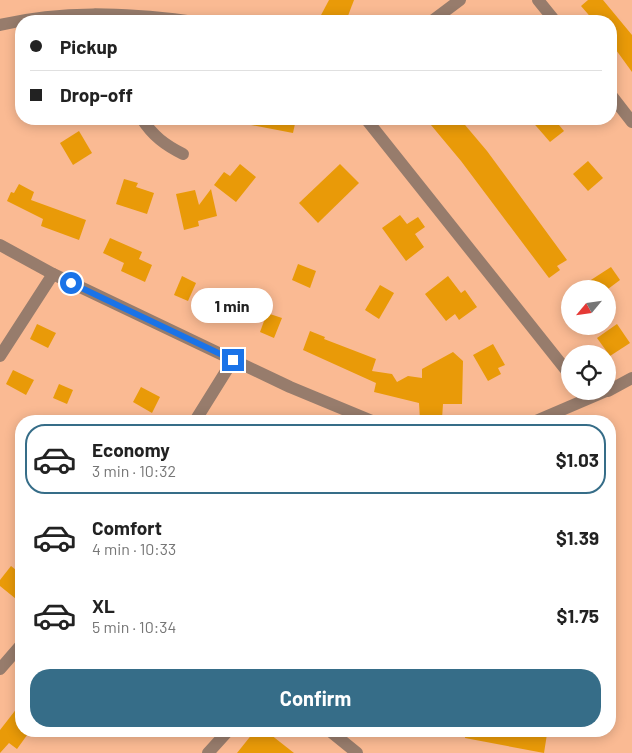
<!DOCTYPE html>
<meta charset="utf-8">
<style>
:root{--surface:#fff;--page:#f2f2f2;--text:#222;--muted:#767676;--line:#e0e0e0;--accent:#366d88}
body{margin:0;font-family:Barlow,sans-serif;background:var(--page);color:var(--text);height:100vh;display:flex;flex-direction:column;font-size:19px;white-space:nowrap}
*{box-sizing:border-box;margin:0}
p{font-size:16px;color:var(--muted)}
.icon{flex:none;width:28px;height:28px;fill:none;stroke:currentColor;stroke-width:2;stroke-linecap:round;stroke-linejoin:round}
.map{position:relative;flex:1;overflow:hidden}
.sheet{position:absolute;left:15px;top:415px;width:601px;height:322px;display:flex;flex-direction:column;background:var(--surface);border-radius:20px;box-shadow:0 2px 12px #0003}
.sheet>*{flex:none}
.top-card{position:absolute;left:15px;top:15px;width:602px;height:110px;border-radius:20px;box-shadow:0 2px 12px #0003;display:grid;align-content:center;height:110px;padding:0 15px;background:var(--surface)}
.needle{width:32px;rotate:241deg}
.fabs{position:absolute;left:561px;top:280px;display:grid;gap:10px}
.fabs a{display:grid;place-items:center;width:55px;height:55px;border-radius:50%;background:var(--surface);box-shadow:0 2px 12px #0003;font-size:25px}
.end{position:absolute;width:22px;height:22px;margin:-11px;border:6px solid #1a73e8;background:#fff;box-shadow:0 0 0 2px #fff}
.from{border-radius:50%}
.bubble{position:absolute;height:35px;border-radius:18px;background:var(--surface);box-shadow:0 2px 12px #0003;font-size:16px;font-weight:700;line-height:35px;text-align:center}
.top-card b{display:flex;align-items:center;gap:18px;height:48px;font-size:19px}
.top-card b+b{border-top:1px solid var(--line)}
.top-card i{width:12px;height:12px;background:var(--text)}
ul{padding:9px 0 0;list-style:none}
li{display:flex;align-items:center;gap:15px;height:70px;margin:0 10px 8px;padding:0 5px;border:2px solid transparent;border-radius:20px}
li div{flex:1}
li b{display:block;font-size:19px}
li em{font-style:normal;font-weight:700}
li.on{border-color:var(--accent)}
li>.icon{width:45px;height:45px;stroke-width:1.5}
.action{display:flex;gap:10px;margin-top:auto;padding:10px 15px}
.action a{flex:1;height:58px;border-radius:20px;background:var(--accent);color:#fff;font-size:20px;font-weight:700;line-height:58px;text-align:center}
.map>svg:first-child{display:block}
</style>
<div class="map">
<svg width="632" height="753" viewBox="0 0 632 753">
<rect width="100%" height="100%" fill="#faba93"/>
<g fill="#e99a08">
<polygon points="329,0 354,0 346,21 328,21 320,17"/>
<polygon points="588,0 603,0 632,35 632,72 611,43 611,21 594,21 581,6"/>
<polygon points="252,119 296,119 293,133 251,125"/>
<polygon points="426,119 460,119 487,151 567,260 557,266 560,270 549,278 461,161"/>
<polygon points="530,119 554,119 564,131 550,142"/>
<polygon points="79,131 92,153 73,165 60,143"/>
<polygon points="588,161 603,178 588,191 573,174"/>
<polygon points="240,164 256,177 236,202 214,185 224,172 230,176"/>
<polygon points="340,164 359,183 318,223 299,203"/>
<polygon points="124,179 138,183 136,187 154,193 147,214 116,204"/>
<polygon points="19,184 34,192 31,200 86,220 79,240 41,226 43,219 7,201 11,192 14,193"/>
<polygon points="211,189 217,216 198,221 199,226 184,230 176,194 195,190 199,205"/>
<polygon points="400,215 407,224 418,217 425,227 415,234 424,247 406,261 382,228"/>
<polygon points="110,238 142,252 139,259 152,265 145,282 121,271 124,263 103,253"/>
<polygon points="298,264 316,271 310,288 292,280"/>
<polygon points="611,267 620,280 608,289 577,289"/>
<polygon points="182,276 196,283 188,301 174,295"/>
<polygon points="448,276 461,293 465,290 477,307 459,320 455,314 446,321 425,294"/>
<polygon points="380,285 394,293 379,319 365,310"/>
<polygon points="221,294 236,300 229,317 214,311"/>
<polygon points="267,313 282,318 274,338 260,332"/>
<polygon points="37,324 56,333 48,348 30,339"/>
<polygon points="617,324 630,343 610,356 597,338"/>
<polygon points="310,331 325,337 324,339 376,359 372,371 392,374 397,382 408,376 422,378 422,369 453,352 463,361 462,404 443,404 442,419 420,420 419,403 374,392 376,383 303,350"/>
<polygon points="493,344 505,365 498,368 501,374 488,381 473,355"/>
<polygon points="13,370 34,380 26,395 6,384"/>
<polygon points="59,384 73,390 67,404 53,398"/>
<polygon points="141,387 160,397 152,413 133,402"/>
<polygon points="11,566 21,574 21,603 0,586 0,580"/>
<polygon points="21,703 21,731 30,731 17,749 9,743 0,753 0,730"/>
<polygon points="262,731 266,731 294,753 237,753 253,733 258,737"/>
<polygon points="466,731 531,731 547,734 544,753 465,738"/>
</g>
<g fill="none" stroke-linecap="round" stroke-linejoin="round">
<g stroke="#977c6c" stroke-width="12">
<polyline points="538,0 555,21"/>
<polyline points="432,21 460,0"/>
<path d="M 0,25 C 62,10 124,13 187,21"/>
<polyline points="611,95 632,122"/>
<path d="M 142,119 C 153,136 165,145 183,154"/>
<polyline points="366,119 570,375"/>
<polyline points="0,245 53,274 290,387 372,421"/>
<polyline points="0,356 53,274"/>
<polyline points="608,391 632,378"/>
<polyline points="195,421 233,360"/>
<polyline points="536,421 606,391"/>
<polyline points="0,669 21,645"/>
<polyline points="330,731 357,753"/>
<polyline points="208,753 228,731"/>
</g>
</g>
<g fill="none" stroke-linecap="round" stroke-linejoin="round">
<polyline stroke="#1a73e8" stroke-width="6" points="71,283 233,360"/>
</g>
</svg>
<div class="fabs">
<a><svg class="needle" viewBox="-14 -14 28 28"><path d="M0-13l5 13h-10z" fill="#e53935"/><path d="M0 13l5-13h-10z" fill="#767676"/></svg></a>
<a><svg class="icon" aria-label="locate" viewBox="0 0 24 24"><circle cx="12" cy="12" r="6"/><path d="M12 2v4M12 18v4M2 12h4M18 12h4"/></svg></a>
</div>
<i class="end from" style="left:71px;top:283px"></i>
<i class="end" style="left:233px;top:360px"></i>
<div class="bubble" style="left:191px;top:288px;width:82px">1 min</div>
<div class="top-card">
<b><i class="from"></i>Pickup</b>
<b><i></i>Drop-off</b>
</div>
<section class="sheet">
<ul>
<li class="on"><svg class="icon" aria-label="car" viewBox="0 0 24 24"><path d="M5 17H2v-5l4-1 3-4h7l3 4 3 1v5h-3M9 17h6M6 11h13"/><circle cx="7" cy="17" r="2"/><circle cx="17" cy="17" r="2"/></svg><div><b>Economy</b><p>3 min · 10:32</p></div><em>$1.03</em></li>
<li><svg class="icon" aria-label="car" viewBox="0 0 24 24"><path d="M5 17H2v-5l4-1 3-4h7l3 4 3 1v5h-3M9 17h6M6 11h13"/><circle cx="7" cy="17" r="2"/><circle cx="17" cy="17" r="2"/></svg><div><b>Comfort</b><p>4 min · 10:33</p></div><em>$1.39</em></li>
<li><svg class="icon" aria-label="car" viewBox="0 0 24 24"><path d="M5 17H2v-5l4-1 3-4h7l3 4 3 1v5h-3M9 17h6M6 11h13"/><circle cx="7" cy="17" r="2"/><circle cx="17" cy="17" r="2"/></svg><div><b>XL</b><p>5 min · 10:34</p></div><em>$1.75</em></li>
</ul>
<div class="action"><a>Confirm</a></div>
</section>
</div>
